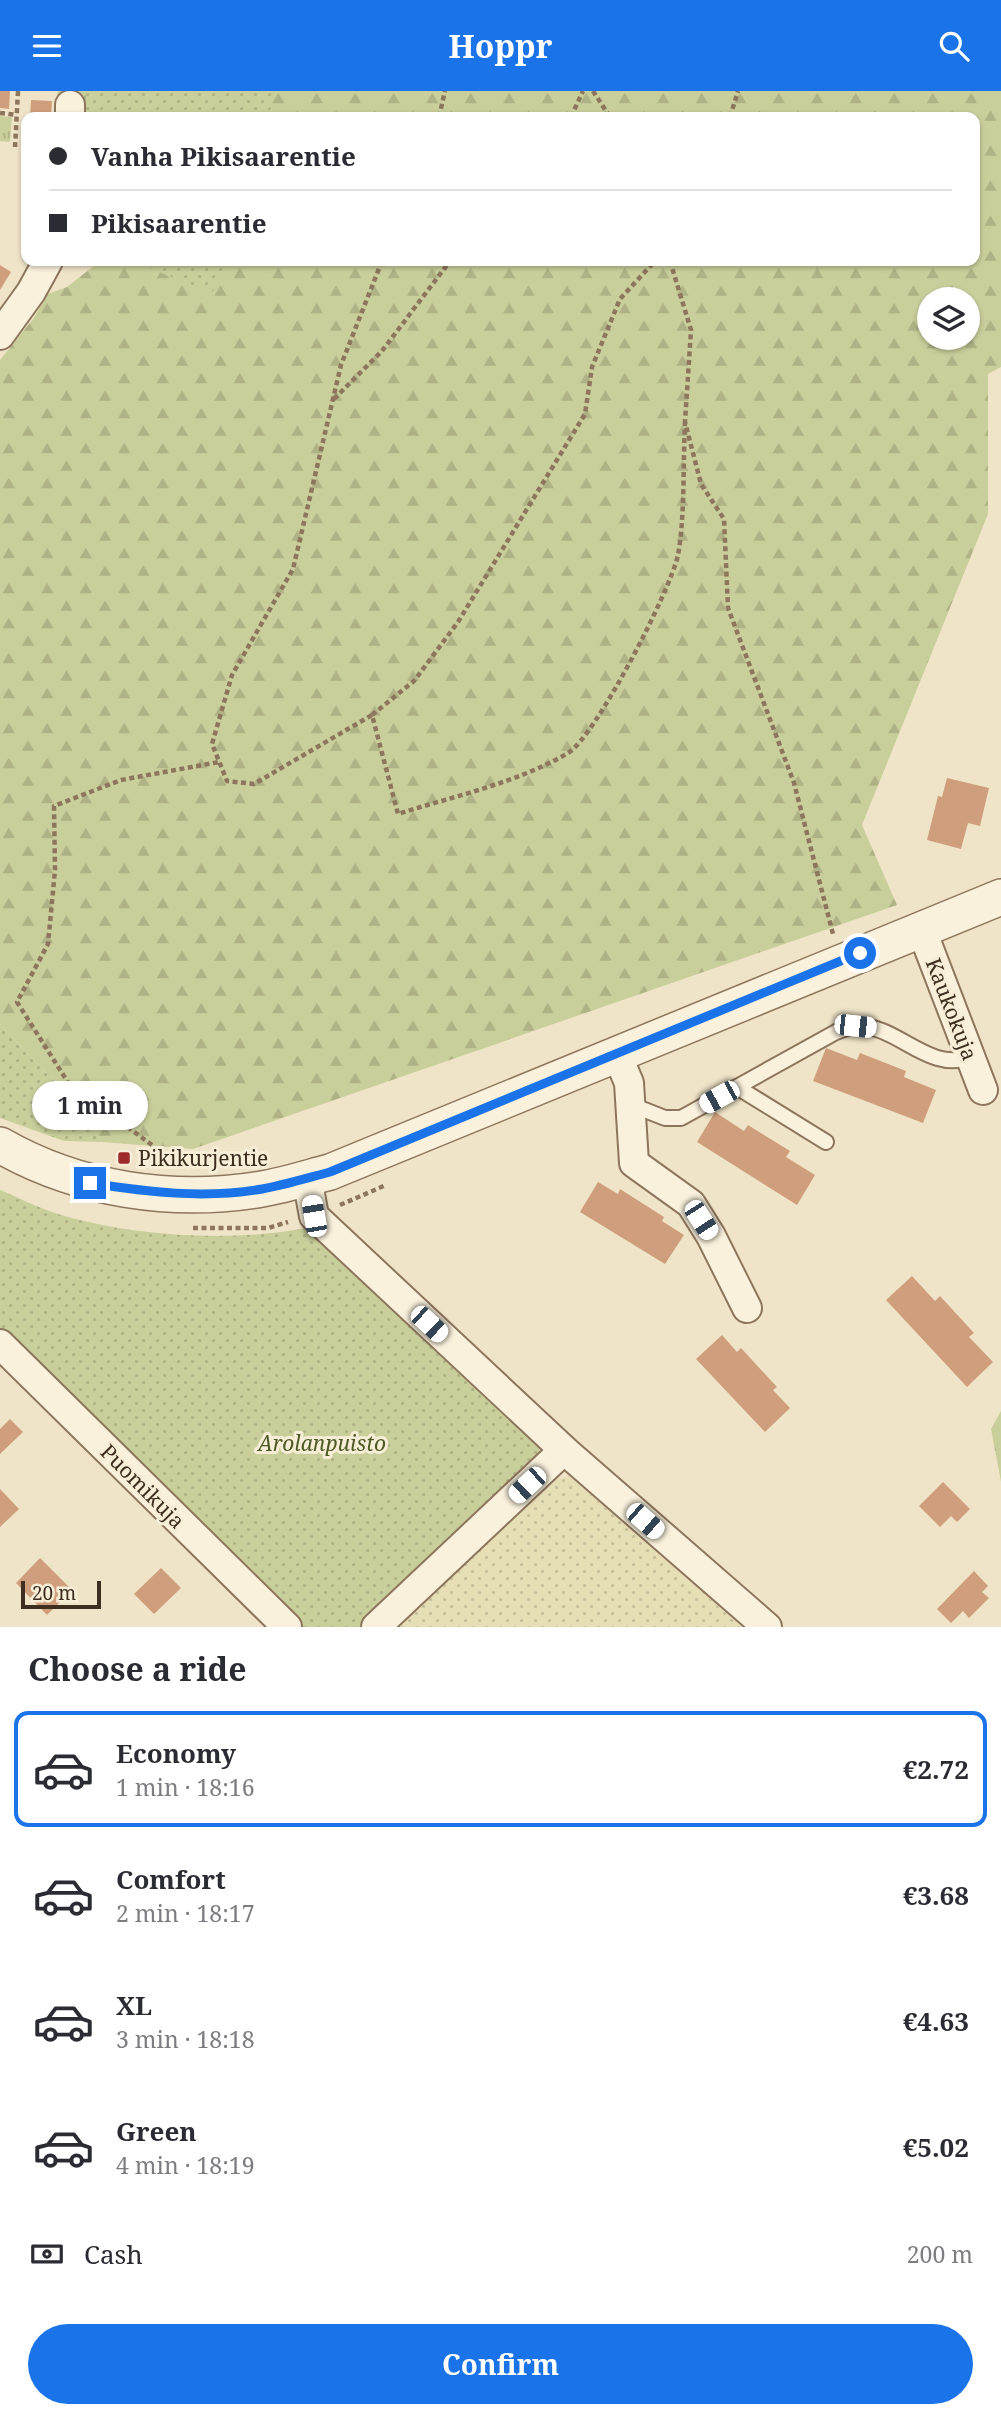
<!DOCTYPE html>
<meta charset="utf-8">
<style>
:root{--surface:#fff;--page:#f2f2f3;--text:#2b2b33;--muted:#7c7c81;--line:#e1e1e2;--accent:#1a73e8}
body{margin:0;font-family:"Noto Serif",serif;background:var(--page);color:var(--text);height:100vh;display:flex;flex-direction:column;font-size:26px;white-space:nowrap}
*{box-sizing:border-box;margin:0}
p{font-size:23px;color:var(--muted)}
.icon{flex:none;width:38px;height:38px;fill:none;stroke:currentColor;stroke-width:2;stroke-linecap:round;stroke-linejoin:round}
.map{position:relative;height:1536px;overflow:hidden}
.details{display:flex;flex-direction:column;background:var(--surface);flex:1}
.details>*{flex:none}
.guide{position:absolute;left:21px;top:21px;width:959px;height:154px;border-radius:14px;box-shadow:0 2px 5px #0004;display:grid;align-content:center;height:154px;padding:0 28px;background:var(--surface)}
.fabs{position:absolute;left:917px;top:196px;display:grid;gap:14px}
.fabs a{display:grid;place-items:center;width:63px;height:63px;border-radius:50%;background:var(--surface);box-shadow:0 2px 5px #0004;font-size:35px}
.scale{position:absolute;left:21px;bottom:18px;width:80px;box-sizing:border-box;padding-left:7px;border:4px solid #3d2e20;border-top:0;font-size:19px;line-height:24px;white-space:nowrap;color:#3d2e20;-webkit-text-stroke:5px #f7eed8;paint-order:stroke}
.end{position:absolute;width:32px;height:32px;margin:-16px;border:9px solid #1a73e8;background:#fff;box-shadow:0 0 0 4px #fff}
.from{border-radius:50%}
.bubble{position:absolute;height:49px;border-radius:24px;background:var(--surface);box-shadow:0 2px 5px #0004;font-size:23px;font-weight:700;line-height:49px;text-align:center}
.car{position:absolute;width:21px;height:42px;margin:-21px -10px;border-radius:9px;box-shadow:0 0 5px 2px #0007;background:linear-gradient(#fff 24%,#345 0 40%,#fff 0 76%,#345 0 86%,#fff 0)}
.guide b{display:flex;align-items:center;gap:24px;height:66px;font-size:26px}
.guide b+b{border-top:2px solid var(--line)}
.guide i{width:18px;height:18px;background:var(--text)}
ul{padding:0;list-style:none}
li{display:flex;align-items:center;gap:21px;height:116px;margin:0 14px 10px;padding:0 14px;border:4px solid transparent;border-radius:14px}
li div{flex:1}
li b{display:block;font-size:26px}
li em{font-style:normal;font-weight:700}
li.current{border-color:var(--accent)}
li>.icon{width:63px;height:63px;stroke-width:1.5}
h2{padding:0 28px;font-size:32px;line-height:84px}
.pay{display:flex;align-items:center;gap:18px;height:77px;padding:0 28px;font-size:26px}
.pay p{margin-inline-start:auto}
.button{display:flex;gap:14px;margin-top:auto;padding:14px 28px}
.button a{flex:1;height:80px;border-radius:42px;background:var(--accent);color:#fff;font-size:28px;font-weight:700;line-height:80px;text-align:center}
header{display:flex;justify-content:space-between;align-items:center;height:91px;padding:0 28px;background:var(--accent);color:#fff;font-size:32px;font-weight:700}
.map>svg:first-child{display:block}
</style>
<header><svg class="icon" aria-label="menu" viewBox="0 0 24 24"><path d="M4 6h16M4 12h16M4 18h16"/></svg>Hoppr<svg class="icon" aria-label="search" viewBox="0 0 24 24"><circle cx="10" cy="10" r="6"/><path d="M15 15l6 6"/></svg></header>
<div class="map">
<svg width="1001" height="1536" viewBox="0 0 1001 1536">
<defs>
<pattern id="farmland-dots" width="8" height="8" patternUnits="userSpaceOnUse" patternTransform="scale(1.75)"><rect width="8" height="8" fill="#e6deb5"/><path d="M2 2h.1M6 6h.1" fill="none" stroke="#c6bf9b" stroke-width="1.8" stroke-linecap="round"/></pattern>
<pattern id="grass-tufts" width="24" height="20" patternUnits="userSpaceOnUse" patternTransform="scale(1.75)"><rect width="24" height="20" fill="#c9cf9b"/><path d="M3 7l-1-3M5 7V3M7 7l1-3M15 17l-1-3M17 17v-4M19 17l1-3" fill="none" stroke="#aeb285"/></pattern>
<pattern id="forest-firs" width="22" height="20" patternUnits="userSpaceOnUse" patternTransform="scale(1.75)"><rect width="22" height="20" fill="#c9cf9b"/><path d="M5 1l3.5 6h-7zM16 11l3.5 6h-7z" fill="#aeb285"/></pattern>
<pattern id="park-dots" width="8" height="8" patternUnits="userSpaceOnUse" patternTransform="scale(1.75)"><rect width="8" height="8" fill="#c9cf9b"/><path d="M2 2h.1M6 6h.1" fill="none" stroke="#aeb285" stroke-width="1.8" stroke-linecap="round"/></pattern>
</defs>
<rect width="100%" height="100%" fill="#f0e4c8"/>
<polygon fill="url(#farmland-dots)" points="569,1385 742,1536 381,1536 556,1388"/>
<polygon fill="url(#grass-tufts)" points="0,25 12,26 10,51 0,50"/>
<g fill="url(#forest-firs)" fill-rule="evenodd">
<path d="M 58,0 L 1001,0 L 1001,276 L 988,283 L 988,423 L 862,734 L 897,814 L 193,1058 L 102,1051 L 81,1019 L 0,933 L 0,269 L 33,228 L 48,203 L 67,196 L 100,170 L 975,170 L 975,26 L 82,26 L 83,6 L 57,4 ZM 929,208 L 968,208 L 968,247 L 929,247 Z"/>
<polygon points="1001,1320 1001,1391 991,1338"/>
</g>
<g fill="url(#park-dots)">
<polygon points="73,0 276,0 268,26 85,26 86,5"/>
<polygon points="132,170 237,170 211,202"/>
<polygon points="0,933 81,1019 102,1051 64,1050 0,1027"/>
<path d="M 0,1099 C 18,1106 36,1116 55,1122 C 127,1145 231,1152 305,1137 L 528,1335 L 539,1350 L 540,1363 L 363,1536 L 294,1536 L 0,1242 Z"/>
</g>
<g fill="#cf9f7d">
<polygon points="0,0 10,0 9,18 0,17"/>
<polygon points="31,9 52,10 51,26 30,26"/>
<polygon points="0,174 11,181 0,199"/>
<polygon points="947,687 989,697 980,735 968,732 961,758 927,749 938,705 942,706"/>
<polygon points="826,957 857,969 860,962 906,980 904,986 936,999 923,1032 813,990"/>
<polygon points="715,1021 744,1040 748,1034 790,1060 786,1066 815,1084 797,1114 697,1051"/>
<polygon points="598,1091 618,1103 620,1098 664,1126 662,1130 684,1144 665,1173 580,1121"/>
<polygon points="912,1185 935,1210 940,1205 974,1242 969,1246 993,1271 967,1296 886,1209"/>
<polygon points="722,1244 737,1261 741,1257 777,1296 773,1299 790,1317 765,1341 696,1268"/>
<polygon points="10,1328 23,1341 0,1363 0,1338"/>
<polygon points="943,1391 970,1418 957,1431 951,1425 940,1436 919,1415"/>
<polygon points="0,1398 19,1418 0,1436"/>
<polygon points="40,1467 72,1499 47,1524 16,1492"/>
<polygon points="161,1477 181,1497 154,1523 134,1503"/>
<polygon points="974,1480 988,1495 982,1501 989,1507 969,1527 963,1520 951,1532 937,1518"/>
</g>
<g fill="none" stroke-linecap="round" stroke-linejoin="round">
<g stroke="#8d765c" stroke-width="18">
<g id="service">
<polyline points="737,996 826,1051"/>
<path d="M 632,1014 L 665,1027 L 681,1027 L 836,941 C 842,939 850,935 857,935 C 898,934 928,982 970,966"/>
</g>
</g>
<g stroke="#8d765c" stroke-width="32">
<g id="minor">
<polyline points="70,26 70,14"/>
<polyline points="0,244 31,201 48,170"/>
<polyline points="921,837 983,999"/>
<polyline points="617,963 629,992 634,1072 691,1113 711,1145 747,1217"/>
<polyline points="307,1087 314,1125 564,1359 767,1536"/>
<polyline points="0,1253 287,1536"/>
<polyline points="376,1536 564,1359"/>
</g>
</g>
<g stroke="#8d765c" stroke-width="38">
<path id="tertiary" d="M 0,1054 C 78,1099 173,1113 262,1098 C 285,1094 307,1087 330,1081 L 1001,806"/>
</g>
<g stroke="#8d765c" stroke-width="4.5" stroke-dasharray="5 3.5" stroke-linecap="butt">
<polyline points="593,0 610,26"/>
<polyline points="0,22 17,24"/>
<polyline points="439,26 445,0"/>
<polyline points="571,26 583,0"/>
<polyline points="730,26 738,0"/>
<polyline points="15,56 18,0"/>
<path d="M 382,170 L 341,274 L 293,478 L 232,584 L 212,653 L 227,690 L 254,693 L 372,624 L 398,723 C 454,705 517,692 568,662 C 596,645 671,498 678,464 C 685,427 683,370 685,331"/>
<polyline points="670,170 691,239 685,331 701,393 724,428 728,517 794,692 833,843"/>
<polyline points="334,308 382,260 450,170"/>
<polyline points="372,624 414,590 458,531 585,323 592,276 620,208 655,170"/>
<polyline points="152,1054 69,993 17,911 48,853 55,779 54,715 121,689 219,671"/>
<polyline points="340,1114 386,1094"/>
<polyline points="193,1137 268,1137 288,1131"/>
</g>
<use href="#service" stroke="#faf1dc" stroke-width="14"/>
<use href="#minor" stroke="#faf1dc" stroke-width="28"/>
<use href="#tertiary" stroke="#faf1dc" stroke-width="35"/>
</g>
<g fill="none" stroke-linecap="round" stroke-linejoin="round">
<path stroke="#1a73e8" stroke-width="9" d="M 90,1092 C 147,1101 204,1108 262,1098 C 285,1094 307,1087 330,1081 L 860,862"/>
</g>
<rect fill="#9e2a2b" stroke="#f7eed8" stroke-width="2.5" x="117" y="1060" width="14" height="14" rx="3.5"/>
<g text-anchor="middle" dominant-baseline="central" stroke-width="6" stroke-linejoin="round" paint-order="stroke">
<g font-size="21" fill="#3d2e20" stroke="#f7eed8">
<text transform="translate(952 918) rotate(69)">Kaukokuja</text>
<text transform="translate(143 1395) rotate(45)">Puomikuja</text>
</g>
<g font-size="21" fill="#3d2e20" stroke="#f7eed8" text-anchor="start">
<text x="138" y="1067">Pikikurjentie</text>
</g>
<g font-size="21" font-style="italic" fill="#4d5a26" stroke="#f7eed8">
<text x="322" y="1352">Arolanpuisto</text>
</g>
</g>
</svg>
<div class="fabs">
<a><svg class="icon" aria-label="layers" viewBox="0 0 24 24"><path d="M12 4l9 5-9 5-9-5zM3 14l9 5 9-5"/></svg></a>
</div>
<div class="scale">20 m</div>
<i class="end from" style="left:860px;top:862px"></i>
<i class="end" style="left:90px;top:1092px"></i>
<div class="bubble" style="left:32px;top:990px;width:116px">1 min</div>
<i class="car" style="left:855px;top:935px;rotate:96deg"></i>
<i class="car" style="left:719px;top:1006px;rotate:241deg"></i>
<i class="car" style="left:314px;top:1125px;rotate:350deg"></i>
<i class="car" style="left:701px;top:1129px;rotate:147deg"></i>
<i class="car" style="left:429px;top:1233px;rotate:133deg"></i>
<i class="car" style="left:527px;top:1394px;rotate:227deg"></i>
<i class="car" style="left:645px;top:1430px;rotate:131deg"></i>
<div class="guide">
<b><i class="from"></i>Vanha Pikisaarentie</b>
<b><i></i>Pikisaarentie</b>
</div>
</div>
<section class="details">
<h2>Choose a ride</h2>
<ul>
<li class="current"><svg class="icon" aria-label="car" viewBox="0 0 24 24"><path d="M5 17H2v-5l4-1 3-4h7l3 4 3 1v5h-3M9 17h6M6 11h13"/><circle cx="7" cy="17" r="2"/><circle cx="17" cy="17" r="2"/></svg><div><b>Economy</b><p>1 min · 18:16</p></div><em>€2.72</em></li>
<li><svg class="icon" aria-label="car" viewBox="0 0 24 24"><path d="M5 17H2v-5l4-1 3-4h7l3 4 3 1v5h-3M9 17h6M6 11h13"/><circle cx="7" cy="17" r="2"/><circle cx="17" cy="17" r="2"/></svg><div><b>Comfort</b><p>2 min · 18:17</p></div><em>€3.68</em></li>
<li><svg class="icon" aria-label="car" viewBox="0 0 24 24"><path d="M5 17H2v-5l4-1 3-4h7l3 4 3 1v5h-3M9 17h6M6 11h13"/><circle cx="7" cy="17" r="2"/><circle cx="17" cy="17" r="2"/></svg><div><b>XL</b><p>3 min · 18:18</p></div><em>€4.63</em></li>
<li><svg class="icon" aria-label="car" viewBox="0 0 24 24"><path d="M5 17H2v-5l4-1 3-4h7l3 4 3 1v5h-3M9 17h6M6 11h13"/><circle cx="7" cy="17" r="2"/><circle cx="17" cy="17" r="2"/></svg><div><b>Green</b><p>4 min · 18:19</p></div><em>€5.02</em></li>
</ul>
<div class="pay"><svg class="icon" aria-label="cash" viewBox="0 0 24 24"><path d="M3 7h18v10H3z"/><circle cx="12" cy="12" r="2"/></svg>Cash<p>200 m</p></div>
<div class="button"><a>Confirm</a></div>
</section>
